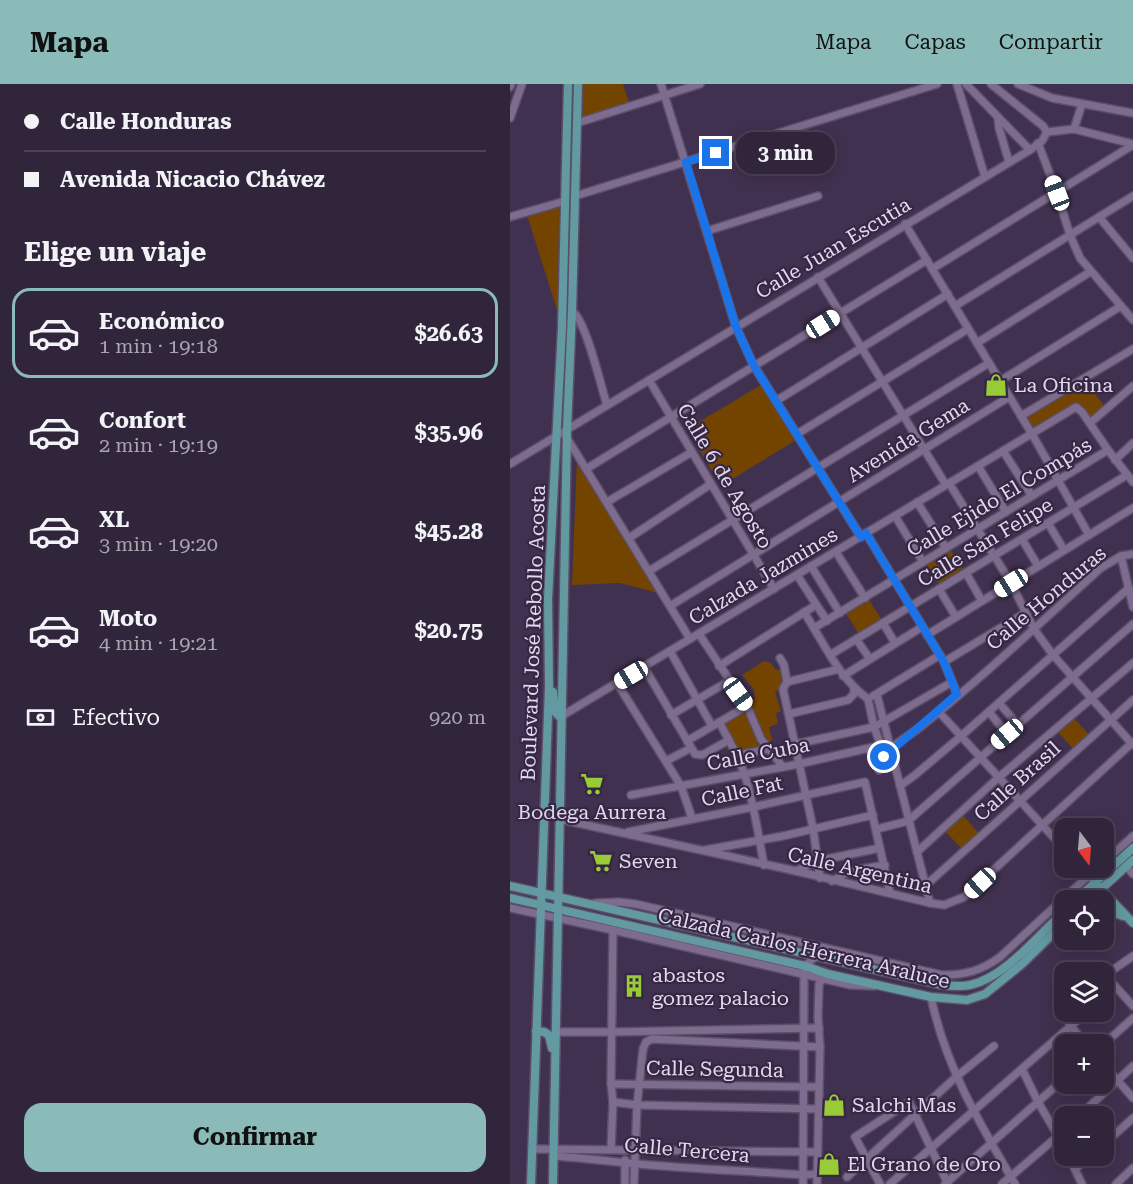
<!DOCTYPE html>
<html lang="es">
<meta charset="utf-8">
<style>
:root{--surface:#31253c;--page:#3d3147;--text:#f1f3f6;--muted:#a8a5af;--line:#4c4256;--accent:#8bbbb9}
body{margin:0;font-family:"Roboto Serif",serif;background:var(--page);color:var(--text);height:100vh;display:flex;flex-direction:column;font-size:22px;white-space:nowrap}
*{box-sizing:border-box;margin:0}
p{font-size:20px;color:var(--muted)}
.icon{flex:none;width:33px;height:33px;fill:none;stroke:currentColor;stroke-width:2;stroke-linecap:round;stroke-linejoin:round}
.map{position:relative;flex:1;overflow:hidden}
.sheet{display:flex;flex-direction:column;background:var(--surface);width:510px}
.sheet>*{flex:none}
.top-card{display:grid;align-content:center;height:132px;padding:0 24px;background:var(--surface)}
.needle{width:39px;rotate:164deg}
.fabs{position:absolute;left:544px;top:734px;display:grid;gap:12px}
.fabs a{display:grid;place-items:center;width:60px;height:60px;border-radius:12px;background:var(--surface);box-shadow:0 3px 15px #0003,0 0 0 2px var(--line);font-size:30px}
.end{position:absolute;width:27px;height:27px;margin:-14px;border:8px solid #1a73e8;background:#fff;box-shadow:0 0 0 3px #fff}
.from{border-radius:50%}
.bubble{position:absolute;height:42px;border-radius:18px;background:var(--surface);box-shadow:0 3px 15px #0003,0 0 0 2px var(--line);font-size:20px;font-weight:700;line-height:42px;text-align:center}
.car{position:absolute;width:18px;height:36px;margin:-18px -9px;border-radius:8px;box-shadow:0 0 4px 2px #0007;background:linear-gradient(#fff 24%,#345 0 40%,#fff 0 76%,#345 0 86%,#fff 0)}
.top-card b{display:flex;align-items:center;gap:21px;height:57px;font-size:22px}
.top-card b+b{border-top:2px solid var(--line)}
.top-card i{width:15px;height:15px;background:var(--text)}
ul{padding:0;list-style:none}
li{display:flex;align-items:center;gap:18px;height:90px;margin:0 12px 9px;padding:0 12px;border:3px solid transparent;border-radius:18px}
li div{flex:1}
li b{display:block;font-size:22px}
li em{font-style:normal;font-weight:700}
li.selected{border-color:var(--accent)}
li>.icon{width:54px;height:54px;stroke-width:1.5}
h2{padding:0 24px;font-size:27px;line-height:72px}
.pay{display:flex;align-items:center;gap:15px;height:66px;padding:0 24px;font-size:22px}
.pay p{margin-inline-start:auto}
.action{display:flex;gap:12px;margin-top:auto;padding:12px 24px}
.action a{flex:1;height:69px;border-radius:18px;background:var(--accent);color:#111;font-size:24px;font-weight:700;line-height:69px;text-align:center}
header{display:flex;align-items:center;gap:36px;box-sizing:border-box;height:84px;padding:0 30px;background:var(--accent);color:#111}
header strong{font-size:28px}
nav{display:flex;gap:33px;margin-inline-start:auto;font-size:21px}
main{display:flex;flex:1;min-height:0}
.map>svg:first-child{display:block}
</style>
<header>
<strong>Mapa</strong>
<nav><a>Mapa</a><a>Capas</a><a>Compartir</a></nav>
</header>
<main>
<section class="sheet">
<div class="top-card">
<b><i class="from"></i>Calle Honduras</b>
<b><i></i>Avenida Nicacio Chávez</b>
</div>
<h2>Elige un viaje</h2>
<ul>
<li class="selected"><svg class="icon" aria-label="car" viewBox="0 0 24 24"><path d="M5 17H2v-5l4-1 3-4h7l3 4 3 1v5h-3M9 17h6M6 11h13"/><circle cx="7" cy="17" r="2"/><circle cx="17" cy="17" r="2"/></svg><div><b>Económico</b><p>1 min · 19:18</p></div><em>$26.63</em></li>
<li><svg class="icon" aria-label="car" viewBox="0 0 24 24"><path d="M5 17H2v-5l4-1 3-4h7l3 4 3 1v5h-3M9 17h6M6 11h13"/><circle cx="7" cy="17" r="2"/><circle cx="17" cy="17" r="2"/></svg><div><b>Confort</b><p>2 min · 19:19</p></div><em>$35.96</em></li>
<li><svg class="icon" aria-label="car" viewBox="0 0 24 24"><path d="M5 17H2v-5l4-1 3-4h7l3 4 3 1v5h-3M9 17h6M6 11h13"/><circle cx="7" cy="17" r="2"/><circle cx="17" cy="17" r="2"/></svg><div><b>XL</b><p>3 min · 19:20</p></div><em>$45.28</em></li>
<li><svg class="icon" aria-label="car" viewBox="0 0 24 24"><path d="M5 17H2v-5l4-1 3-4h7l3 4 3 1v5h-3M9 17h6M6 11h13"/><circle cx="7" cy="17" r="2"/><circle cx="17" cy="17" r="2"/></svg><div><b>Moto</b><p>4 min · 19:21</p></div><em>$20.75</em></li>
</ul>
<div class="pay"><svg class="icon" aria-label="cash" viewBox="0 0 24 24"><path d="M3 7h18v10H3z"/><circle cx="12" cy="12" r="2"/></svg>Efectivo<p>920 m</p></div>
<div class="action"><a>Confirmar</a></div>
</section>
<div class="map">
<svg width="623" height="1100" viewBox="0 0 623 1100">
<rect width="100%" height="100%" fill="#413150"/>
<g fill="#734400">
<polygon points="69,0 113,0 120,22 67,38"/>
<polygon points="49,122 48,229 17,131"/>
<polygon points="575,297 596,324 580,338 568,323 522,347 514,332"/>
<polygon points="251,301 286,356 211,402 177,345"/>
<polygon points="67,375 148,509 110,499 62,501"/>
<polygon points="439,464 454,486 430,502 415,479"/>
<polygon points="358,514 373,538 350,552 335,528"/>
<polygon points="254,577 261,579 266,586 273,585 274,598 272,604 265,608 271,627 266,629 268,640 259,643 262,656 254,664 228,669 211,639 239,622 245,615 243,604 232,591"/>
<polygon points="561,631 581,653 565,667 545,645"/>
<polygon points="451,729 471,752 454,767 433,745"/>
</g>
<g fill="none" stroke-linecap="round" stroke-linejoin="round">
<g stroke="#5b4f68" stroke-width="10">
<g id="minor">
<polyline points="151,0 226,243 244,282 351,453"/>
<polyline points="447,0 475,93"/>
<polyline points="456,0 520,66"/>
<polyline points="481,0 533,42 537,48"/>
<polyline points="508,0 542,14 623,29"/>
<polyline points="0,3 1,0"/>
<polyline points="0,34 12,0"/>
<polyline points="488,34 489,44 499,78"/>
<polyline points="67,39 190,0"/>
<polyline points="564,45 572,20"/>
<polyline points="537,48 564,45 623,60"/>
<polyline points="528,59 547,109 560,151 570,174 623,236"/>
<polyline points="65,112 427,0"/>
<polyline points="0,133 55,117"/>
<polyline points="589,133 623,174"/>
<polyline points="395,140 522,350 579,451"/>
<polyline points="197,147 308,112"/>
<polyline points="422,185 623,61"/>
<polyline points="308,193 436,401"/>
<polyline points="445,222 623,112"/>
<path d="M 62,227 C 76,236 91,303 97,321"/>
<polyline points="467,259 580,188"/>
<polyline points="139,296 264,505"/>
<polyline points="490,297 611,222"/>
<polyline points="266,317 438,210"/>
<polyline points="511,332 623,265"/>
<polyline points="580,339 623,302"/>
<polyline points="287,350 458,245"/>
<polyline points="57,354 180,555"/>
<polyline points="493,367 522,412"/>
<polyline points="605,376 623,359"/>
<polyline points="0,380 520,66 532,57 537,48"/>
<polyline points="468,382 496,428"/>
<polyline points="76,385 417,176"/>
<polyline points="439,399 501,499 524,545 543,571 623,661"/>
<polyline points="97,418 182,368"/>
<polyline points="407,418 436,464"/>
<polyline points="385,432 413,478"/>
<polyline points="538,439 554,466"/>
<polyline points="356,449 434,578 447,610"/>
<polyline points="119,454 201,400"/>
<polyline points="512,455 528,482"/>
<polyline points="326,468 355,514"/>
<polyline points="611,472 623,523"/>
<polyline points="301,482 330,529"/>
<polyline points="139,487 479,279"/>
<polyline points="456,489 472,517"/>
<polyline points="287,491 317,537"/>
<polyline points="429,505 446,533"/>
<polyline points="160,522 499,313"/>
<path d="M 294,528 C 314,559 328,593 358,615"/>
<polyline points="373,539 385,559"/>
<polyline points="304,544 598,366"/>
<polyline points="189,550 237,622 251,655 273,683"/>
<polyline points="417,551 623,424"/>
<polyline points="346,555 360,575"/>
<polyline points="160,567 202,642"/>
<polyline points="320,571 617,391"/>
<polyline points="270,574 274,581 277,598"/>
<polyline points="434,578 515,529"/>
<polyline points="209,582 306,521"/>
<polyline points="134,583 185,670 192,671 219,656"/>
<polyline points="333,592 412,543"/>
<polyline points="107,599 171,702 182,734"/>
<polyline points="367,611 420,819"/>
<polyline points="363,612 430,571"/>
<polyline points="358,615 364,643 372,665"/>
<polyline points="489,619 508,641"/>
<polyline points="429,628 555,766"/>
<polyline points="479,628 497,650"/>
<polyline points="279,630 338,616 344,610 344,605"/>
<polyline points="161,631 219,597"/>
<polyline points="50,633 566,323 572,328 598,366 623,398"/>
<path d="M 209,638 C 218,654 228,671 234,689 C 244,718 248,750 254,781"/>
<polyline points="177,657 237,622"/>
<polyline points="286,660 364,643 442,598"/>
<polyline points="228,671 259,665"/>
<polyline points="156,677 181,664"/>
<path d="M 369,686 C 370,667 396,654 409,644 C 472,594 531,538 591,484 L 611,472 L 623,470"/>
<polyline points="390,702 405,691 450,653 619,504"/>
<polyline points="121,711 289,680 368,662 380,667"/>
<polyline points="49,735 286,787 420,819 434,821 454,813 623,658"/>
<polyline points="367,745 398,737 623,540"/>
<polyline points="118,748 243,723 355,698 380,809"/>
<polyline points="195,766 273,752 363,731"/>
<polyline points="407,768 488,694 623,579"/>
<polyline points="594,778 623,752"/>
<polyline points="616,782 623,790"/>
<polyline points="570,783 581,794"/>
<polyline points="286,787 307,777 370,764"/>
<polyline points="310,794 303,744 273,605 277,598 329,585"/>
<polyline points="322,797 340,787 375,781"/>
<polyline points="415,802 623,616"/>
<path d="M 85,819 L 109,818 L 126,820 L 432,891 C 455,891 471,887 490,873 L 588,783"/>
<polyline points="0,824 103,846 340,901 364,902"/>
<polyline points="595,891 623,922"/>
<polyline points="594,892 623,872"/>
<polyline points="594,912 605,902"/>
<path d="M 421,913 C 435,982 470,1040 505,1100"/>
<polyline points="555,921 551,925 552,930 575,960"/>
<polyline points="46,948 102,948 309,944"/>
<polyline points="594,960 623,934"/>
<polyline points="594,981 623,1014"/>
<polyline points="512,985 528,1018 555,1064"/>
<polyline points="101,1000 309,1003"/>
<polyline points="103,1018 127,1021 124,1100"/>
<polyline points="308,1025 127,1021 133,965 136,958 142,955 310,963"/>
<polyline points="569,1032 623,982"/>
<polyline points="594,1060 623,1034"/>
<polyline points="22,1065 307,1068"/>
<polyline points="101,1065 103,1018 101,1000 103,846"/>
<polyline points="558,1071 572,1100"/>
<path d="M 44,1072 C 72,1074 99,1077 127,1080 C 182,1085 238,1087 293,1091 L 307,1090"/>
<polyline points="115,1076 115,1100"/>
<polyline points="565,1085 581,1071"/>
<polyline points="337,1093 446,993 484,962"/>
<polyline points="293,1100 294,891 295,882 307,871"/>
<polyline points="307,1100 310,963 308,933 309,900 315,892"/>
<polyline points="370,1100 345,1053 399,1018 438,1100"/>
<polyline points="380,1100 578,927"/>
<polyline points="435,1100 555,994"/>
<polyline points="492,1100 555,1046"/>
<polyline points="606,1100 623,1084"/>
</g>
</g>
<g stroke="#5b4f68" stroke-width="11">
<g id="major">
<polyline points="43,608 45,628 50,633"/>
<path d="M 0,802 L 432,901 C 441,902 451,903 460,901 C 495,894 529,850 555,827"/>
<polyline points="588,802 623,839"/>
<polyline points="0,814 295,882 318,890 421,913 457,916 475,910 512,880 555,838"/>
<polyline points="566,816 623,764"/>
<polyline points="579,816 623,776"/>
<polyline points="594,825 613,832"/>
<polyline points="26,947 34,948 39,951 42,964"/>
<polyline points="21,1100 39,603 38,515 52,244 58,0"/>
<polyline points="43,1100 57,346 62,227 68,0"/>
</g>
</g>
<use href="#minor" stroke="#7d6c8e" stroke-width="7"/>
<use href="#major" stroke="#6399a1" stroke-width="8"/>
</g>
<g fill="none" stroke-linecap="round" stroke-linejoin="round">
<polyline stroke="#1a73e8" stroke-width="8" points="206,69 176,78 226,243 244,282 351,453 356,449 434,578 447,610 374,673"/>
</g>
<defs>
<g id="shop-bare" transform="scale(1.8)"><path d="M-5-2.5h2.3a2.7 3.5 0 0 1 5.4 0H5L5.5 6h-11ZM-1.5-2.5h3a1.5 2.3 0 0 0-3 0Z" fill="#99cb36" stroke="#362745" stroke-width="2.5" paint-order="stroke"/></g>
<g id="supermarket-bare" transform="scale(1.8)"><path d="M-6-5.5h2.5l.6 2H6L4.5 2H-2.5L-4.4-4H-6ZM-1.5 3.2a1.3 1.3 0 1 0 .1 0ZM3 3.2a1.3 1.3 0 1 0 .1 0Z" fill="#99cb36" stroke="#362745" stroke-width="2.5" paint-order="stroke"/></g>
<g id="building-bare" transform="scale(1.8)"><path d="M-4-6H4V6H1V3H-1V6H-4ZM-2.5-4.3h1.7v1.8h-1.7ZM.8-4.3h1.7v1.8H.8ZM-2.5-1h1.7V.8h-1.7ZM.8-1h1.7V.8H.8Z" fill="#99cb36" stroke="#362745" stroke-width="2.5" paint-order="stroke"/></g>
</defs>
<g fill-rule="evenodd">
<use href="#shop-bare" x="486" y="301"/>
<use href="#supermarket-bare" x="82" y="700"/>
<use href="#supermarket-bare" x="91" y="777"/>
<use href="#building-bare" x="124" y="902"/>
<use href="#shop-bare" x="324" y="1021"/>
<use href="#shop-bare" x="319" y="1080"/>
</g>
<g text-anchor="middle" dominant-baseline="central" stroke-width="4.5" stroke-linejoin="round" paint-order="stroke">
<g font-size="20" fill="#e2d9ec" stroke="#362745">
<text transform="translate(323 164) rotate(-31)">Calle Juan Escutia</text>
<text transform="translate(398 356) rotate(-32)">Avenida Gema</text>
<text transform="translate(215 392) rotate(59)">Calle 6 de Agosto</text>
<text transform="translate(489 413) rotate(-31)">Calle Ejido El Compás</text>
<text transform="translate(475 458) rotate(-31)">Calle San Felipe</text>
<text transform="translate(253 492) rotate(-31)">Calzada Jazmines</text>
<text transform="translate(536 514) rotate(-40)">Calle Honduras</text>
<text transform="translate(23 549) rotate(-88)">Boulevard José Rebollo Acosta</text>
<text transform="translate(248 670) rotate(-11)">Calle Cuba</text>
<text transform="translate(507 697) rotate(-42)">Calle Brasil</text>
<text transform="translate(232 707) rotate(-12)">Calle Fat</text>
<text transform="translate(350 786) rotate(13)">Calle Argentina</text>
<text transform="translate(294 864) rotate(13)">Calzada Carlos Herrera Araluce</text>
<text transform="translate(205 985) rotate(1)">Calle Segunda</text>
<text transform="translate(177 1066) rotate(5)">Calle Tercera</text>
</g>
<g font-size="20" fill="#e2d9ec" stroke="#362745" text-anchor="start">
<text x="504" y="301">La Oficina</text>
<text x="82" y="728" text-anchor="middle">Bodega Aurrera</text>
<text x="109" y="777">Seven</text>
<text x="142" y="891">abastos<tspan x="142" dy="23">gomez palacio</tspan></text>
<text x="342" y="1021">Salchi Mas</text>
<text x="337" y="1080">El Grano de Oro</text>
</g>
</g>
</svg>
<div class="fabs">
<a><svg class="needle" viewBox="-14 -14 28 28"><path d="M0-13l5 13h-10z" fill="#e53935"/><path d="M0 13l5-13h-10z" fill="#a8a5af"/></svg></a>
<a><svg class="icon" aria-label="locate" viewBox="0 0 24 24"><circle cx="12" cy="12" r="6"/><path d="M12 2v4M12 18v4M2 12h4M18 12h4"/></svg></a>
<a><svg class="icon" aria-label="layers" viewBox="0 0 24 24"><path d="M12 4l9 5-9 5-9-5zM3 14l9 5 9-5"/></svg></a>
<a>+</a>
<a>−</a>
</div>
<i class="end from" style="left:374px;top:673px"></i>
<i class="end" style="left:206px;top:69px"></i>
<div class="bubble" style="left:226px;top:48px;width:99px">3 min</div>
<i class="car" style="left:547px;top:109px;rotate:339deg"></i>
<i class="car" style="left:313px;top:240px;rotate:58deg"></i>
<i class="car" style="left:501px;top:499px;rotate:238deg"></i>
<i class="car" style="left:121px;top:591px;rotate:239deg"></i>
<i class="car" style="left:228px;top:610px;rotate:144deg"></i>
<i class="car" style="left:497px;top:650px;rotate:230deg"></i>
<i class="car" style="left:470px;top:799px;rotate:227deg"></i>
</div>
</main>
